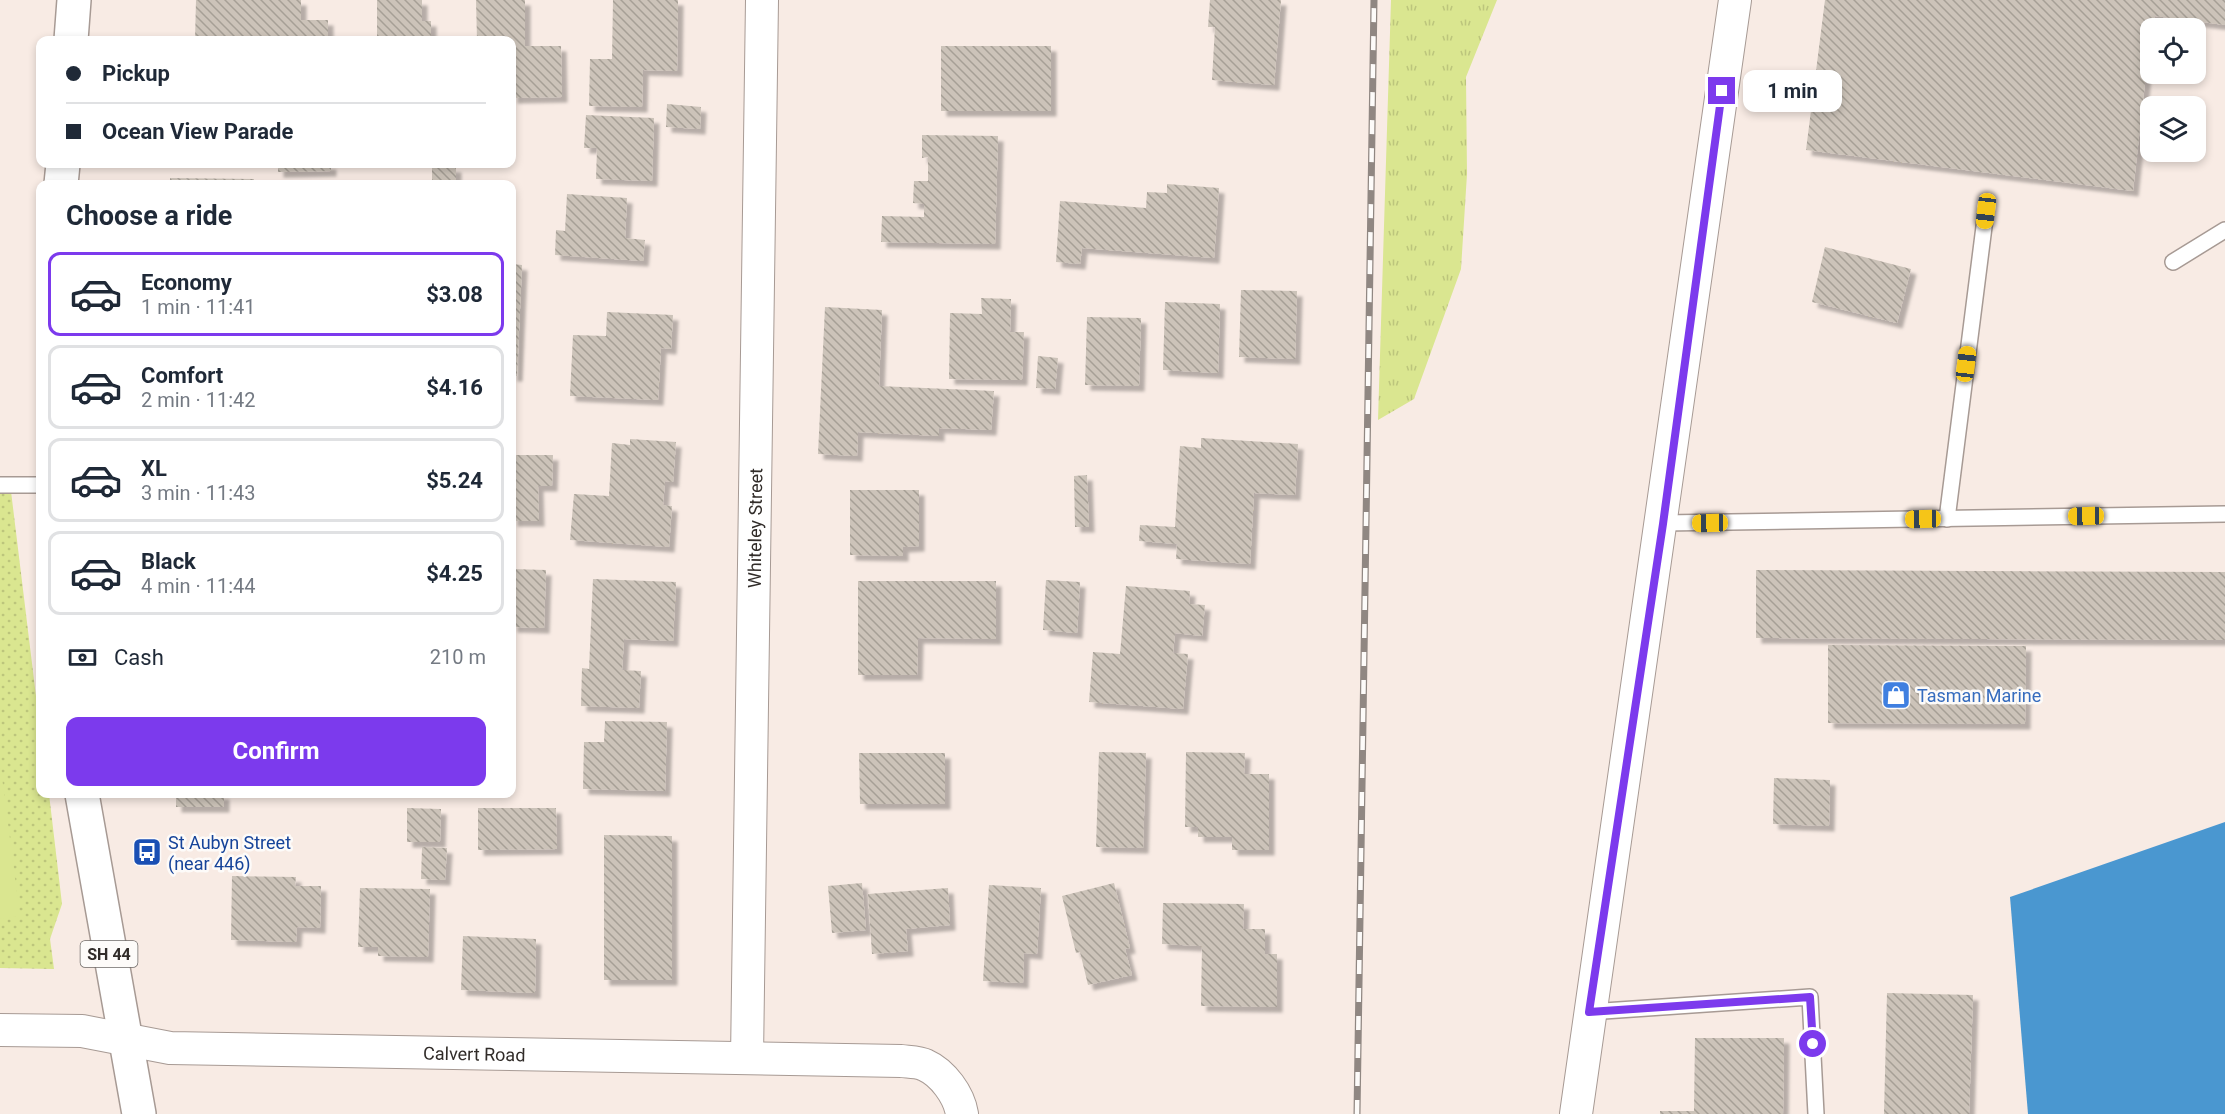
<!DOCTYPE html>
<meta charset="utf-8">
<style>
:root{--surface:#fff;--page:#f2f2f3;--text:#1f2937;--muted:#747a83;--line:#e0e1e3;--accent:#7c3aed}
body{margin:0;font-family:Roboto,sans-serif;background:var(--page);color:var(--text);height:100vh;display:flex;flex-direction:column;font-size:22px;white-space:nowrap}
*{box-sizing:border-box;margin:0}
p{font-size:20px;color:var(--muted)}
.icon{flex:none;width:33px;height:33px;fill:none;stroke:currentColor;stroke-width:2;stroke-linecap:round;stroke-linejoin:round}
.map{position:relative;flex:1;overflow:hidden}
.side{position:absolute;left:36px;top:180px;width:480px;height:618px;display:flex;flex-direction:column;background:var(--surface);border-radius:12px;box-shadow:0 3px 9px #0003}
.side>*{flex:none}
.hud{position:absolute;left:36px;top:36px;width:480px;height:132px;border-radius:12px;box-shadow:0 3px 9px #0003;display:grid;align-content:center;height:132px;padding:0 30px;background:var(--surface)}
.controls{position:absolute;left:2140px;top:18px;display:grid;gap:12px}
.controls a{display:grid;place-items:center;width:66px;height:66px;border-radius:12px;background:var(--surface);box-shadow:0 3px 9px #0003;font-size:30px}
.end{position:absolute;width:27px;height:27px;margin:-14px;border:8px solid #7c3aed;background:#fff;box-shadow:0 0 0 3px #fff}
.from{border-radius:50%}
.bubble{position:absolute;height:42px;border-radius:12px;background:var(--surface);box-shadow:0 3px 9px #0003;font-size:20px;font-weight:700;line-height:42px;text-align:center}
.car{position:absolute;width:18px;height:36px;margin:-18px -9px;border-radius:8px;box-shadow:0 0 4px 2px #0007;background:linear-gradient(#f5c518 24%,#345 0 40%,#f5c518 0 76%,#345 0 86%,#f5c518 0)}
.hud b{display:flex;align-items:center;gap:21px;height:57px;font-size:22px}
.hud b+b{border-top:2px solid var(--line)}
.hud i{width:15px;height:15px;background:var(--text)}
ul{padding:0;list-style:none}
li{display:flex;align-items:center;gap:18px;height:84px;margin:0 12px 9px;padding:0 18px;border:3px solid var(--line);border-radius:12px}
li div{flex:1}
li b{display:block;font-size:22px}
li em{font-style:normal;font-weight:700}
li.on{border-color:var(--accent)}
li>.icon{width:54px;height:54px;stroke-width:1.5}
h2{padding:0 30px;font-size:27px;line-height:72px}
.pay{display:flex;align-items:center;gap:15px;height:66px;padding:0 30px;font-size:22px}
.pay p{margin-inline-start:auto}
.primary-button{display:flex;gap:12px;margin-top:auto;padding:12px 30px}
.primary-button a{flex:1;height:69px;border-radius:12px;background:var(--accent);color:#fff;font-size:24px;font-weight:700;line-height:69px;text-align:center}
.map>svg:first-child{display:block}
</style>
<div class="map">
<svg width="2225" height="1114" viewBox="0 0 2225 1114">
<defs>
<pattern id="grass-tufts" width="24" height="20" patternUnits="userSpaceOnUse" patternTransform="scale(1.5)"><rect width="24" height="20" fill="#dae690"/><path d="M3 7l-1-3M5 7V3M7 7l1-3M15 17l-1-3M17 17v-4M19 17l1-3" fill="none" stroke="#bcc57c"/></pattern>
<pattern id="park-dots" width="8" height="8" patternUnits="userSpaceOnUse" patternTransform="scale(1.5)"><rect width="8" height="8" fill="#dae690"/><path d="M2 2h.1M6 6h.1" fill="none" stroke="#bcc57c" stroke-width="1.8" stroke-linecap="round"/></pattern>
<pattern id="building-back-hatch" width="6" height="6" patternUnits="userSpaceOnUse" patternTransform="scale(1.5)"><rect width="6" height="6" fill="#ccc3b9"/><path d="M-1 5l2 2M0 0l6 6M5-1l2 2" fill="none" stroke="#a69f96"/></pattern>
<filter id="shadow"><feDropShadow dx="5.5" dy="5.5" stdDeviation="1.5" flood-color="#0004"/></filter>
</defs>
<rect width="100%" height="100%" fill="#f8ebe4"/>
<polygon fill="url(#grass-tufts)" points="1391,0 1497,0 1466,77 1467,174 1461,269 1414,399 1378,420"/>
<polygon fill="url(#park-dots)" points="0,483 10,483 40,729 40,794 49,794 62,904 50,939 54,969 0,968"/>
<polygon fill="#dae690" points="0,762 20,916 0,919"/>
<polygon fill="#4a97d0" points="2225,822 2225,1114 2028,1114 2010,897"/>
<g fill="url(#building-back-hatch)" filter="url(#shadow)">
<polygon points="196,0 301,0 301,20 328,20 328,40 195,40"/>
<polygon points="377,0 422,0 422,21 431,21 431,40 377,40"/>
<polygon points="476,0 525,0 525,46 561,46 562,97 512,98 512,40 477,40"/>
<polygon points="613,0 678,0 677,71 643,70 642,107 589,106 590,59 612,59"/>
<polygon points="1210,0 1281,0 1274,85 1212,80 1215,27 1208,27"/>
<polygon points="1825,0 2225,0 2225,25 2155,16 2153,28 2151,28 2133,191 1806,150"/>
<rect x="941" y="46" width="110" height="65"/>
<polygon points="667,104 701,107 700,129 666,127"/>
<polygon points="586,115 654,118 652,181 596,179 597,148 584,148"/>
<polygon points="922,135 998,136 995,244 881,242 882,216 924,217 924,204 913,203 914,181 928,181 928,157 922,158"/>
<polygon points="278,164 331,164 331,171 278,172"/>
<polygon points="432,166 456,167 456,184 432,184"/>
<polygon points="170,178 254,179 254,184 170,184"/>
<polygon points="1167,184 1219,188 1214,258 1082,248 1080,264 1056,262 1060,201 1146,208 1147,192 1167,193"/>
<polygon points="567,194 627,198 625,238 645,240 643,261 555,255 556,230 565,231"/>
<polygon points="1825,247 1911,269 1897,323 1812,302"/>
<polygon points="512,264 522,265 517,376 512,376"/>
<polygon points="1241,290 1297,291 1295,359 1239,357"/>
<polygon points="981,298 1011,299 1010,332 1024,332 1022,380 949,379 950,313 982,314"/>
<polygon points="1165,302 1220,304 1218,373 1163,370"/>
<polygon points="825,307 882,310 879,386 994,391 991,430 939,428 939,436 858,432 857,456 818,454"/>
<polygon points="607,312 673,315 671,349 661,348 658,400 570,396 573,335 606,336"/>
<polygon points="1087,317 1141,318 1139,386 1085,385"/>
<polygon points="1038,356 1058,358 1055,389 1036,388"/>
<polygon points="1201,438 1298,444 1295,495 1254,493 1250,564 1176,559 1177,544 1139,541 1140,525 1175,527 1180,446 1201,448"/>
<polygon points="630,439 676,442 673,482 665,481 663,505 672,506 669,547 570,540 574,494 609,496 612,443 630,445"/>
<polygon points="512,455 553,455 552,486 538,486 539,521 512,521"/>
<polygon points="1087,475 1089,527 1075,527 1074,476"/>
<polygon points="850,490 919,490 919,546 903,547 903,556 850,555"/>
<polygon points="512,569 546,570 544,628 512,627"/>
<polygon points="1756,570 2225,572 2225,640 1756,638"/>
<polygon points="593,579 676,582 673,641 624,639 622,670 641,671 639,708 581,706 582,668 589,669"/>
<polygon points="1046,580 1080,582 1077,633 1043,630"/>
<polygon points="858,581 996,581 996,639 918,638 917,675 858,675"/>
<polygon points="1126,586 1190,591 1189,604 1205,605 1202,636 1175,633 1173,653 1188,654 1183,709 1089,702 1093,652 1120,654"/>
<polygon points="1828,645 2026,646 2025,724 1828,723"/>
<polygon points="605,721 667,722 665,791 583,789 584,742 604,742"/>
<polygon points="1099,752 1146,753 1143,848 1096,847"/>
<polygon points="1186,752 1245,753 1244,774 1269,774 1269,850 1232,850 1232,837 1198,837 1198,827 1185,827"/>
<polygon points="859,753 945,753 945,804 860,804"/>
<polygon points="1774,778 1830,780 1829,826 1773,824"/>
<rect x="176" y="794" width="48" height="13"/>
<polygon points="407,808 441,809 440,842 407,842"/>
<polygon points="478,808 556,808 557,849 478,850"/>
<polygon points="604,835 672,836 672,980 604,980"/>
<polygon points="422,847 447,848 445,880 421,879"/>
<polygon points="232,876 296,877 295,886 321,886 320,928 297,927 296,942 231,940"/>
<polygon points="862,883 866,930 832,933 828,886"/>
<polygon points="1114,883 1130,948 1125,949 1132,975 1088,985 1080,952 1076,953 1062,896"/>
<polygon points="989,885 1041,888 1037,954 1024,953 1023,983 983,981"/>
<polygon points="360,888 430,889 428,957 378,956 378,947 358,947"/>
<polygon points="948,888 950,925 906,929 908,951 872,954 868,894"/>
<polygon points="1163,903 1244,904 1243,929 1265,929 1265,954 1277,954 1277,1007 1201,1006 1202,946 1162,944"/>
<polygon points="463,936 536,939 535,993 461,990"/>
<polygon points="1887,993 1973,995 1969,1114 1884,1114"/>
<polygon points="1695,1038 1784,1038 1783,1114 1660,1114 1660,1111 1694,1111"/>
</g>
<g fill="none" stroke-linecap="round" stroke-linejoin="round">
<g stroke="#a79a94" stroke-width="18">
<g id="lane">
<polyline points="2173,262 2225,230"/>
<polyline points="0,485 40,485"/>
<polyline points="1947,519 1986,211"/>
<polyline points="1663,523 2225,514"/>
<polyline points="1589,1012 1810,997 1816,1114"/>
</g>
</g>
<g stroke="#a79a94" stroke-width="34">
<g id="street">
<path id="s1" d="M 0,1030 L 82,1031 L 170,1048 L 901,1061 C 909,1062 919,1062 925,1065 C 943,1073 959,1095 962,1114"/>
<path id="s2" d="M 747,1058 L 762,0"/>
<polyline points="1576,1114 1735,0"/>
</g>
</g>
<g stroke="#a79a94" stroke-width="36">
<g id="highway">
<polyline points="71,40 74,0"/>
<polyline points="61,184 63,164"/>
<polyline points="82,794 139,1114"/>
</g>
</g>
<use href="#lane" stroke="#fff" stroke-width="15"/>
<use href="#street" stroke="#fff" stroke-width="32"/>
<use href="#highway" stroke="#fff" stroke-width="33"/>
<g stroke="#908782" stroke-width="7">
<polyline id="rail" points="1357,1114 1374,0"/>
</g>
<use href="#rail" stroke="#fdfbf9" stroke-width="4.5" stroke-dasharray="14" stroke-linecap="butt"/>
</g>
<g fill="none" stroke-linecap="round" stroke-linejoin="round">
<polyline stroke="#7c3aed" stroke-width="8" points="1722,91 1663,524 1589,1012 1810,997 1813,1044"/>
</g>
<defs>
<g id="shop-square" transform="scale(1.5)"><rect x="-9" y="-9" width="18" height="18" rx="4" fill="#3f7fe0" stroke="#fdfbf9"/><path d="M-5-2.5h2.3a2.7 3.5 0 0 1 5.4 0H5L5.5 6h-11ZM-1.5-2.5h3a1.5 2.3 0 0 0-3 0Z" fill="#fff"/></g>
<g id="bus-square" transform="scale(1.5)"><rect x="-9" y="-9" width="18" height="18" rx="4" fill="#1a4fb4" stroke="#fdfbf9"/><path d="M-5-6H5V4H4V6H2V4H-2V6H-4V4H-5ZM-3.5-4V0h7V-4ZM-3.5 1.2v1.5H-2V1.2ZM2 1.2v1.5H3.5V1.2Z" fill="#fff"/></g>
</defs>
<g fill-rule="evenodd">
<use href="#shop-square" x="1896" y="695"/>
<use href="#bus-square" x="147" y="852"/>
</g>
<g text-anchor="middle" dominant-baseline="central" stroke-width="5" stroke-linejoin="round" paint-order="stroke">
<rect fill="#fdfbf9" stroke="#6e6a67" stroke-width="1.5" x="80.5" y="941" width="57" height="26" rx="4.5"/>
<g font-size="16" font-weight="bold" fill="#312c29">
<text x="109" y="954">SH 44</text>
</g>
<g font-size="18" fill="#312c29" stroke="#fdfbf9">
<text stroke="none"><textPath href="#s2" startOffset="530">Whiteley Street</textPath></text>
<text stroke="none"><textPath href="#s1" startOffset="476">Calvert Road</textPath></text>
</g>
<g font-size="18" fill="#366cbe" stroke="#fdfbf9" text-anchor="start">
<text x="1917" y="695">Tasman Marine</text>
</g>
<g font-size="18" fill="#164399" stroke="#fdfbf9" text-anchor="start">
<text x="168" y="842">St Aubyn Street<tspan x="168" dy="21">(near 446)</tspan></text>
</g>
</g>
</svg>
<div class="controls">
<a><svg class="icon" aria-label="locate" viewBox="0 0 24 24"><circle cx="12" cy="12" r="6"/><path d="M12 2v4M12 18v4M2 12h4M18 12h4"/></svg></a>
<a><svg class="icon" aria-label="layers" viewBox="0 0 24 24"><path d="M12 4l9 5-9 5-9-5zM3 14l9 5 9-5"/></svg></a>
</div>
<i class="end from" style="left:1813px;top:1044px"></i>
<i class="end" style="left:1722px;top:91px"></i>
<div class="bubble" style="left:1743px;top:70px;width:99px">1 min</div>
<i class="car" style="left:1986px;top:211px;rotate:187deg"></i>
<i class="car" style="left:1966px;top:364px;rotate:7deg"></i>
<i class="car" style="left:2086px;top:516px;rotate:269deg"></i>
<i class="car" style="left:1923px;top:519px;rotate:269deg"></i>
<i class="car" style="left:1710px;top:523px;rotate:269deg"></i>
<div class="hud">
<b><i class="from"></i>Pickup</b>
<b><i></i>Ocean View Parade</b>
</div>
<section class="side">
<h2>Choose a ride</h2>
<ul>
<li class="on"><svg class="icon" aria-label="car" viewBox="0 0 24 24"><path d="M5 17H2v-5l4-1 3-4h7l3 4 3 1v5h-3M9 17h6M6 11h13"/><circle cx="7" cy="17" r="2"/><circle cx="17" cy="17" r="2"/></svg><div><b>Economy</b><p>1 min · 11:41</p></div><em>$3.08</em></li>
<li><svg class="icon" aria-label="car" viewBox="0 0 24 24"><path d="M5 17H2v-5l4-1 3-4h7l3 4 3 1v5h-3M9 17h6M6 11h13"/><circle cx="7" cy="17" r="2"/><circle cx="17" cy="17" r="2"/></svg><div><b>Comfort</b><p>2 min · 11:42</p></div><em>$4.16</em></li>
<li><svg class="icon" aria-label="car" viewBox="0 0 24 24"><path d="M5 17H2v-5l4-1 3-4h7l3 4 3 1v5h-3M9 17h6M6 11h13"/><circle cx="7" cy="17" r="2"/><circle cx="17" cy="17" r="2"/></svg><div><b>XL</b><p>3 min · 11:43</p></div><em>$5.24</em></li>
<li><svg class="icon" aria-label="car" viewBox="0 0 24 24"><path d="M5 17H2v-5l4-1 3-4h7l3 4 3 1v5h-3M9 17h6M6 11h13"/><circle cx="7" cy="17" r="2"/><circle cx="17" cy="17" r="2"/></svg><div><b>Black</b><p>4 min · 11:44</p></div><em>$4.25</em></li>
</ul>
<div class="pay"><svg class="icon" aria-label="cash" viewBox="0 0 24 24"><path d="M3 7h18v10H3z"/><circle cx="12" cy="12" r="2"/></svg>Cash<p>210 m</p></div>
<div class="primary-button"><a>Confirm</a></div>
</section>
</div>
